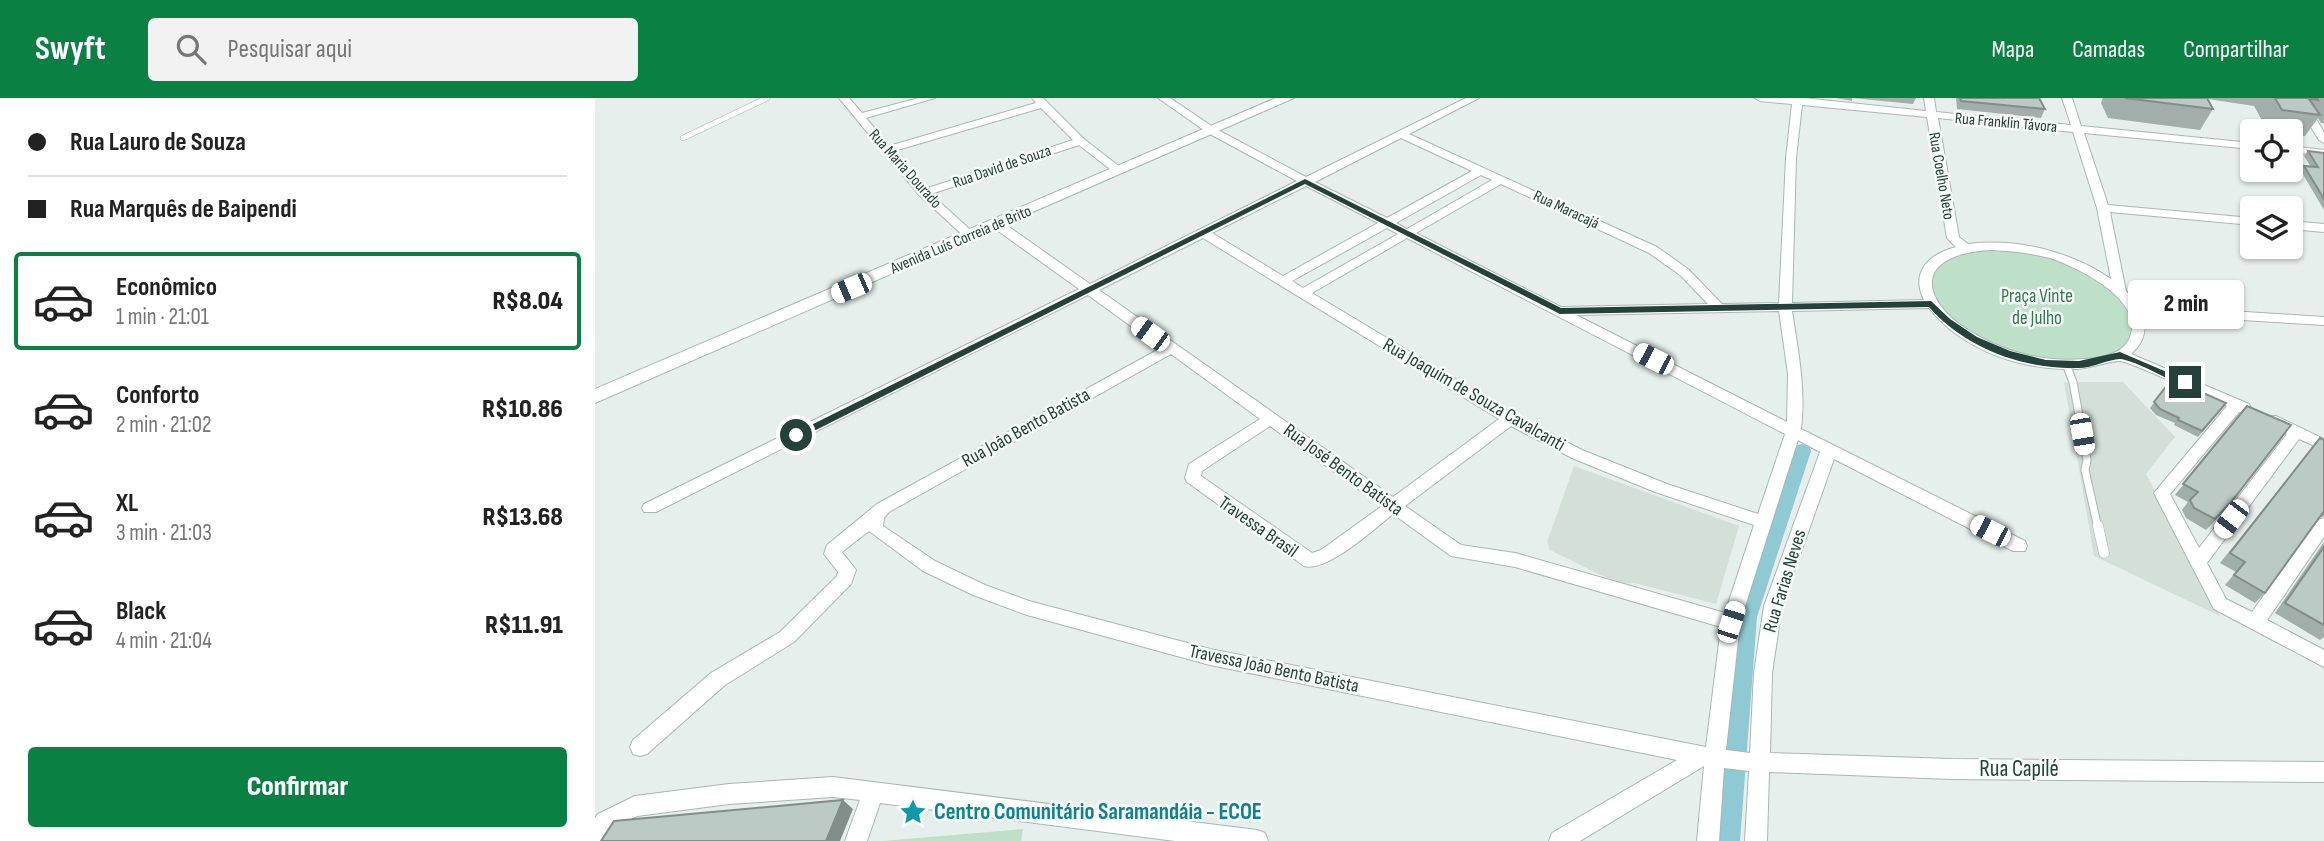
<!DOCTYPE html>
<html lang="pt">
<meta charset="utf-8">
<style>
:root{--surface:#fff;--page:#f2f2f2;--text:#222;--muted:#767676;--line:#e0e0e0;--accent:#0b8043}
body{margin:0;font-family:"Sofia Sans Condensed",sans-serif;background:var(--page);color:var(--text);height:100vh;display:flex;flex-direction:column;font-size:26px;white-space:nowrap}
*{box-sizing:border-box;margin:0}
p{font-size:23px;color:var(--muted)}
.icon{flex:none;width:38px;height:38px;fill:none;stroke:currentColor;stroke-width:2;stroke-linecap:round;stroke-linejoin:round}
.map{position:relative;flex:1;overflow:hidden}
.sheet{display:flex;flex-direction:column;background:var(--surface);width:595px}
.sheet>*{flex:none}
.banner{display:grid;align-content:center;height:154px;padding:0 28px;background:var(--surface)}
.controls{position:absolute;left:1645px;top:21px;display:grid;gap:14px}
.controls a{display:grid;place-items:center;width:63px;height:63px;border-radius:7px;background:var(--surface);box-shadow:0 2px 5px #0004;font-size:35px}
.end{position:absolute;width:32px;height:32px;margin:-16px;border:9px solid #24423a;background:#fff;box-shadow:0 0 0 4px #fff}
.from{border-radius:50%}
.bubble{position:absolute;height:49px;border-radius:7px;background:var(--surface);box-shadow:0 2px 5px #0004;font-size:23px;font-weight:800;line-height:49px;text-align:center}
.car{position:absolute;width:21px;height:42px;margin:-21px -10px;border-radius:9px;box-shadow:0 0 5px 2px #0007;background:linear-gradient(#fff 24%,#345 0 40%,#fff 0 76%,#345 0 86%,#fff 0)}
.banner b{display:flex;align-items:center;gap:24px;height:66px;font-size:26px}
.banner b+b{border-top:2px solid var(--line)}
.banner i{width:18px;height:18px;background:var(--text)}
ul{padding:0;list-style:none}
li{display:flex;align-items:center;gap:21px;height:98px;margin:0 14px 10px;padding:0 14px;border:4px solid transparent;border-radius:7px}
li div{flex:1}
li b{display:block;font-size:26px}
li em{font-style:normal;font-weight:800}
li.active{border-color:var(--accent)}
li>.icon{width:63px;height:63px;stroke-width:1.5}
.primary-button{display:flex;gap:14px;margin-top:auto;padding:14px 28px}
.primary-button a{flex:1;height:80px;border-radius:7px;background:var(--accent);color:#fff;font-size:28px;font-weight:800;line-height:80px;text-align:center}
header{display:flex;align-items:center;gap:42px;box-sizing:border-box;height:98px;padding:0 35px;background:var(--accent);color:#fff}
header strong{font-size:33px}
nav{display:flex;gap:38px;margin-inline-start:auto;font-size:24px}
.search{width:490px;height:63px;background:var(--page);display:flex;align-items:center;gap:18px;box-sizing:border-box;padding:0 24px;border-radius:7px;color:var(--muted);font-size:26px}
main{display:flex;flex:1;min-height:0}
.map>svg:first-child{display:block}
</style>
<header>
<strong>Swyft</strong>
<div class="search"><svg class="icon" aria-label="search" viewBox="0 0 24 24"><circle cx="10" cy="10" r="6"/><path d="M15 15l6 6"/></svg>Pesquisar aqui</div>
<nav><a>Mapa</a><a>Camadas</a><a>Compartilhar</a></nav>
</header>
<main>
<section class="sheet">
<div class="banner">
<b><i class="from"></i>Rua Lauro de Souza</b>
<b><i></i>Rua Marquês de Baipendi</b>
</div>
<ul>
<li class="active"><svg class="icon" aria-label="car" viewBox="0 0 24 24"><path d="M5 17H2v-5l4-1 3-4h7l3 4 3 1v5h-3M9 17h6M6 11h13"/><circle cx="7" cy="17" r="2"/><circle cx="17" cy="17" r="2"/></svg><div><b>Econômico</b><p>1 min · 21:01</p></div><em>R$8.04</em></li>
<li><svg class="icon" aria-label="car" viewBox="0 0 24 24"><path d="M5 17H2v-5l4-1 3-4h7l3 4 3 1v5h-3M9 17h6M6 11h13"/><circle cx="7" cy="17" r="2"/><circle cx="17" cy="17" r="2"/></svg><div><b>Conforto</b><p>2 min · 21:02</p></div><em>R$10.86</em></li>
<li><svg class="icon" aria-label="car" viewBox="0 0 24 24"><path d="M5 17H2v-5l4-1 3-4h7l3 4 3 1v5h-3M9 17h6M6 11h13"/><circle cx="7" cy="17" r="2"/><circle cx="17" cy="17" r="2"/></svg><div><b>XL</b><p>3 min · 21:03</p></div><em>R$13.68</em></li>
<li><svg class="icon" aria-label="car" viewBox="0 0 24 24"><path d="M5 17H2v-5l4-1 3-4h7l3 4 3 1v5h-3M9 17h6M6 11h13"/><circle cx="7" cy="17" r="2"/><circle cx="17" cy="17" r="2"/></svg><div><b>Black</b><p>4 min · 21:04</p></div><em>R$11.91</em></li>
</ul>
<div class="primary-button"><a>Confirmar</a></div>
</section>
<div class="map">
<svg width="1729" height="743" viewBox="0 0 1729 743">
<rect width="100%" height="100%" fill="#e6efeb"/>
<g fill="#d4dfda">
<polygon points="1469,284 1528,284 1580,339 1551,376 1625,518 1499,458"/>
<polygon points="979,368 1144,428 1121,506 1039,485 1024,486 955,452 952,444"/>
</g>
<g fill="#bfe0c8">
<polygon points="1397,148 1461,159 1525,194 1545,231 1517,261 1451,265 1379,241 1336,206 1332,171 1347,157"/>
<polygon points="428,731 426,743 288,743"/>
</g>
<g fill="none" stroke-linecap="round" stroke-linejoin="round">
<polygon fill="#8ec9d4" fill-rule="evenodd" points="1207,346 1214,348 1216,353 1162,519 1145,743 1119,743 1140,519 1198,353 1200,348"/>
<g stroke="#a8b8b2" stroke-width="6">
<polyline id="lane-far2" points="88,40 172,0"/>
</g>
<g stroke="#a8b8b2" stroke-width="9">
<polyline id="lane-far1" points="1471,266 1478,284 1492,362 1490,372 1503,430"/>
</g>
<g stroke="#a8b8b2" stroke-width="11">
<polyline id="lane" points="1503,428 1509,455"/>
</g>
<g stroke="#a8b8b2" stroke-width="2">
<g id="street">
<path d="M 244,0 L 254,0 L 267,15 L 324,0 L 340,0 L 271,20 L 294,48 L 441,5 L 437,0 L 448,0 L 489,41 L 530,73 L 520,75 L 484,47 L 336,96 L 382,138 L 376,142 L 372,141 L 324,97 ZM 446,10 L 478,42 L 330,91 L 299,53 Z"/>
<path d="M 563,0 L 575,0 L 621,31 L 711,79 L 871,0 L 884,0 L 814,36 L 1062,149 L 1093,171 L 1127,206 L 1184,205 L 1191,60 L 1197,6 L 1165,3 L 1160,0 L 1208,0 L 1331,13 L 1329,0 L 1339,0 L 1341,14 L 1476,27 L 1467,0 L 1477,0 L 1486,28 L 1657,45 L 1657,51 L 1489,35 L 1513,107 L 1657,120 L 1657,127 L 1515,114 L 1531,193 L 1543,207 L 1729,219 L 1729,227 L 1548,216 C 1552,232 1549,245 1536,256 L 1654,306 L 1656,310 L 1649,315 L 1644,314 L 1575,396 L 1604,450 L 1692,336 L 1671,326 L 1669,322 L 1671,318 L 1681,318 L 1729,341 L 1729,352 L 1704,341 L 1612,465 L 1631,501 L 1657,514 L 1723,422 L 1729,420 L 1729,439 L 1672,522 L 1729,552 L 1729,569 L 1619,511 L 1559,395 L 1632,308 C 1616,302 1533,262 1524,263 C 1510,264 1496,270 1482,271 C 1428,273 1368,253 1334,210 L 1197,213 C 1203,252 1211,291 1206,331 L 1430,443 L 1432,448 L 1430,453 L 1418,453 L 1239,361 L 1187,508 L 1177,575 L 1175,655 L 1356,661 L 1729,664 L 1729,684 L 1356,681 L 1174,674 L 1172,743 L 1150,743 L 1154,673 L 1129,670 L 1124,743 L 1102,743 L 1109,668 L 985,743 L 954,743 L 957,735 L 1082,662 L 615,567 L 432,517 L 378,497 L 328,473 L 274,433 L 247,454 L 261,472 L 256,486 L 199,544 L 130,587 L 52,656 L 45,658 L 38,656 L 35,649 L 38,642 L 116,575 L 185,534 L 242,478 L 243,474 L 229,456 L 232,447 L 282,406 L 566,250 L 493,197 L 61,414 L 49,414 L 47,410 L 49,406 L 484,191 L 399,130 L 399,124 L 407,124 L 495,186 L 702,83 L 613,35 ZM 1207,7 L 1332,19 L 1352,140 L 1361,149 C 1334,156 1315,174 1329,202 L 1197,205 L 1201,60 ZM 1343,20 L 1478,34 L 1502,110 L 1516,181 C 1475,153 1422,140 1373,146 L 1364,139 ZM 806,40 L 877,73 L 792,120 L 720,84 ZM 886,77 L 897,82 L 812,131 L 801,125 ZM 906,86 L 1054,155 L 1085,177 L 1113,206 L 966,209 L 821,135 ZM 711,88 L 783,125 L 688,178 L 617,135 ZM 792,130 L 803,136 L 708,190 L 697,183 ZM 608,140 L 904,321 L 798,399 L 504,192 ZM 812,140 L 1190,336 L 1163,416 L 1072,386 L 987,352 L 920,317 L 717,195 ZM 1397,152 C 1416,153 1436,155 1455,160 C 1484,170 1555,204 1533,243 C 1525,257 1504,260 1490,261 C 1454,264 1419,257 1387,240 C 1325,209 1312,156 1397,152 ZM 1184,213 L 1193,276 L 1192,324 L 981,217 ZM 576,256 L 665,321 L 594,366 L 590,380 L 592,384 L 709,468 C 732,475 780,430 798,416 L 856,458 L 920,469 L 1126,529 L 1111,649 L 615,551 L 434,503 L 390,487 L 340,463 L 288,428 L 289,420 L 294,414 ZM 675,328 L 787,408 L 726,452 L 717,455 L 606,378 L 607,373 ZM 916,328 L 977,360 L 1060,394 L 1159,427 L 1130,515 L 920,455 L 866,447 L 810,408 ZM 1203,342 L 1225,354 L 1169,508 L 1159,575 L 1155,655 L 1131,652 L 1145,524 Z"/>
<polygon points="1698,0 1708,0 1729,34 1729,45 1724,42"/>
<polygon points="1696,48 1729,52 1729,58 1696,54"/>
<polygon points="1696,123 1729,126 1729,134 1696,131"/>
<polygon points="238,679 662,732 670,735 673,743 580,743 285,705 272,743 250,743 265,702 238,699 134,706 42,718 19,730 9,743 0,743 0,720 3,716 40,698 134,686"/>
</g>
</g>
<g stroke="#a4bbb3" stroke-width="2">
<polygon id="secondary" points="681,0 699,0 0,305 0,291"/>
</g>
<use href="#lane-far2" stroke="#fff" stroke-width="5"/>
<use href="#lane-far1" stroke="#fff" stroke-width="7"/>
<use href="#lane" stroke="#fff" stroke-width="10"/>
<use href="#street" fill="#fff" fill-rule="evenodd"/>
<use href="#secondary" fill="#fff" fill-rule="evenodd"/>
</g>
<g fill="#a1aea9">
<polygon points="1241,0 1321,0 1318,6 1257,0 1257,3"/>
<polygon points="1361,0 1444,0 1450,11 1446,20 1362,11"/>
<polygon points="1508,0 1729,0 1729,25 1726,25 1723,20 1710,38 1696,37 1696,33 1673,33 1659,8 1613,1 1618,11 1605,32 1513,20 1506,5"/>
<polygon points="1713,53 1729,55 1729,112 1706,73 1709,68 1716,69 1709,58"/>
<polygon points="1577,281 1631,305 1603,339 1579,327 1580,325 1561,317 1555,310"/>
<polygon points="1652,308 1629,413 1611,432 1591,420 1587,412 1593,404 1580,397"/>
<polygon points="1725,340 1729,342 1729,418 1724,420 1670,495 1660,505 1630,487 1641,474 1625,465"/>
<polygon points="1729,444 1729,539 1725,542 1680,515"/>
</g>
<polygon fill="#838d89" points="248,702 258,711 245,743 231,743"/>
<g fill="#bbcac4" stroke="#838d89" stroke-width="2">
<polygon points="1365,0 1444,0 1450,11 1366,3"/>
<polygon points="1530,0 1612,0 1618,11"/>
<polygon points="1680,0 1722,0 1723,2 1714,1 1725,17 1687,12"/>
<polygon points="1713,53 1729,55 1729,101 1709,68 1723,69"/>
<polygon points="1577,281 1631,305 1607,333 1583,322 1584,320 1565,311 1559,304"/>
<polygon points="1652,308 1696,327 1637,403 1620,421 1599,410 1595,402 1603,394 1588,386"/>
<polygon points="1725,340 1729,342 1729,413 1670,495 1639,477 1650,464 1635,455"/>
<polygon points="1729,449 1729,527 1690,505"/>
<polygon points="248,702 231,743 6,743 19,723"/>
</g>
<path fill="#24423a" d="M 710,81 L 966,210 L 1336,203 L 1355,221 L 1382,239 L 1415,253 L 1451,262 L 1484,263 L 1525,254 L 1595,284 L 1586,287 C 1570,280 1543,264 1526,261 C 1517,260 1497,270 1484,270 C 1429,272 1370,250 1334,209 L 965,216 L 710,86 L 205,340 L 197,340 L 196,337 Z"/>
<defs>
<g id="sight-bare" transform="scale(2.1)"><path d="M0-6L1.8-2.2L6-1.7L2.9 1.2L3.7 5.4L0 3.3L-3.7 5.4L-2.9 1.2L-6-1.7L-1.8-2.2Z" fill="#0f9aa8" stroke="#f7fbf9" stroke-width="2.5" paint-order="stroke"/></g>
</defs>
<g fill-rule="evenodd">
<use href="#sight-bare" x="318" y="714"/>
</g>
<g text-anchor="middle" dominant-baseline="central" stroke-width="5" stroke-linejoin="round" paint-order="stroke">
<g font-size="16" fill="#24423a" stroke="#f7fbf9">
<text transform="translate(1411 25) rotate(5)">Rua Franklin Távora</text>
<text transform="translate(407 69) rotate(-19)">Rua David de Souza</text>
<text transform="translate(310 71) rotate(48)">Rua Maria Dourado</text>
<text transform="translate(1346 78) rotate(80)">Rua Coelho Neto</text>
<text transform="translate(971 112) rotate(25)">Rua Maracajá</text>
<text transform="translate(366 142) rotate(-23)">Avenida Luís Correia de Brito</text>
</g>
<g font-size="19" fill="#2d7a4b" stroke="#f7fbf9">
<text x="1442" y="198">Praça Vinte<tspan x="1442" dy="22">de Julho</tspan></text>
</g>
<g font-size="19" fill="#24423a" stroke="#f7fbf9">
<text transform="translate(879 297) rotate(30)">Rua Joaquim de Souza Cavalcanti</text>
<text transform="translate(431 330) rotate(-29)">Rua João Bento Batista</text>
<text transform="translate(748 372) rotate(36)">Rua José Bento Batista</text>
<text transform="translate(663 429) rotate(35)">Travessa Brasil</text>
<text transform="translate(1190 483) rotate(-73)">Rua Farias Neves</text>
<text transform="translate(679 571) rotate(12)">Travessa João Bento Batista</text>
</g>
<g font-size="23" fill="#24423a" stroke="#f7fbf9">
<text x="1424" y="671">Rua Capilé</text>
</g>
<g font-size="23" font-weight="bold" fill="#0d838f" stroke="#f7fbf9" text-anchor="start">
<text x="339" y="714">Centro Comunitário Saramandáia - ECOE</text>
</g>
</g>
</svg>
<div class="controls">
<a><svg class="icon" aria-label="locate" viewBox="0 0 24 24"><circle cx="12" cy="12" r="6"/><path d="M12 2v4M12 18v4M2 12h4M18 12h4"/></svg></a>
<a><svg class="icon" aria-label="layers" viewBox="0 0 24 24"><path d="M12 4l9 5-9 5-9-5zM3 14l9 5 9-5"/></svg></a>
</div>
<i class="end from" style="left:201px;top:337px"></i>
<i class="end" style="left:1590px;top:284px"></i>
<div class="bubble" style="left:1533px;top:182px;width:116px">2 min</div>
<i class="car" style="left:256px;top:190px;rotate:247deg"></i>
<i class="car" style="left:555px;top:236px;rotate:306deg"></i>
<i class="car" style="left:1058px;top:261px;rotate:297deg"></i>
<i class="car" style="left:1487px;top:336px;rotate:170deg"></i>
<i class="car" style="left:1636px;top:421px;rotate:217deg"></i>
<i class="car" style="left:1395px;top:433px;rotate:297deg"></i>
<i class="car" style="left:1136px;top:524px;rotate:18deg"></i>
</div>
</main>
